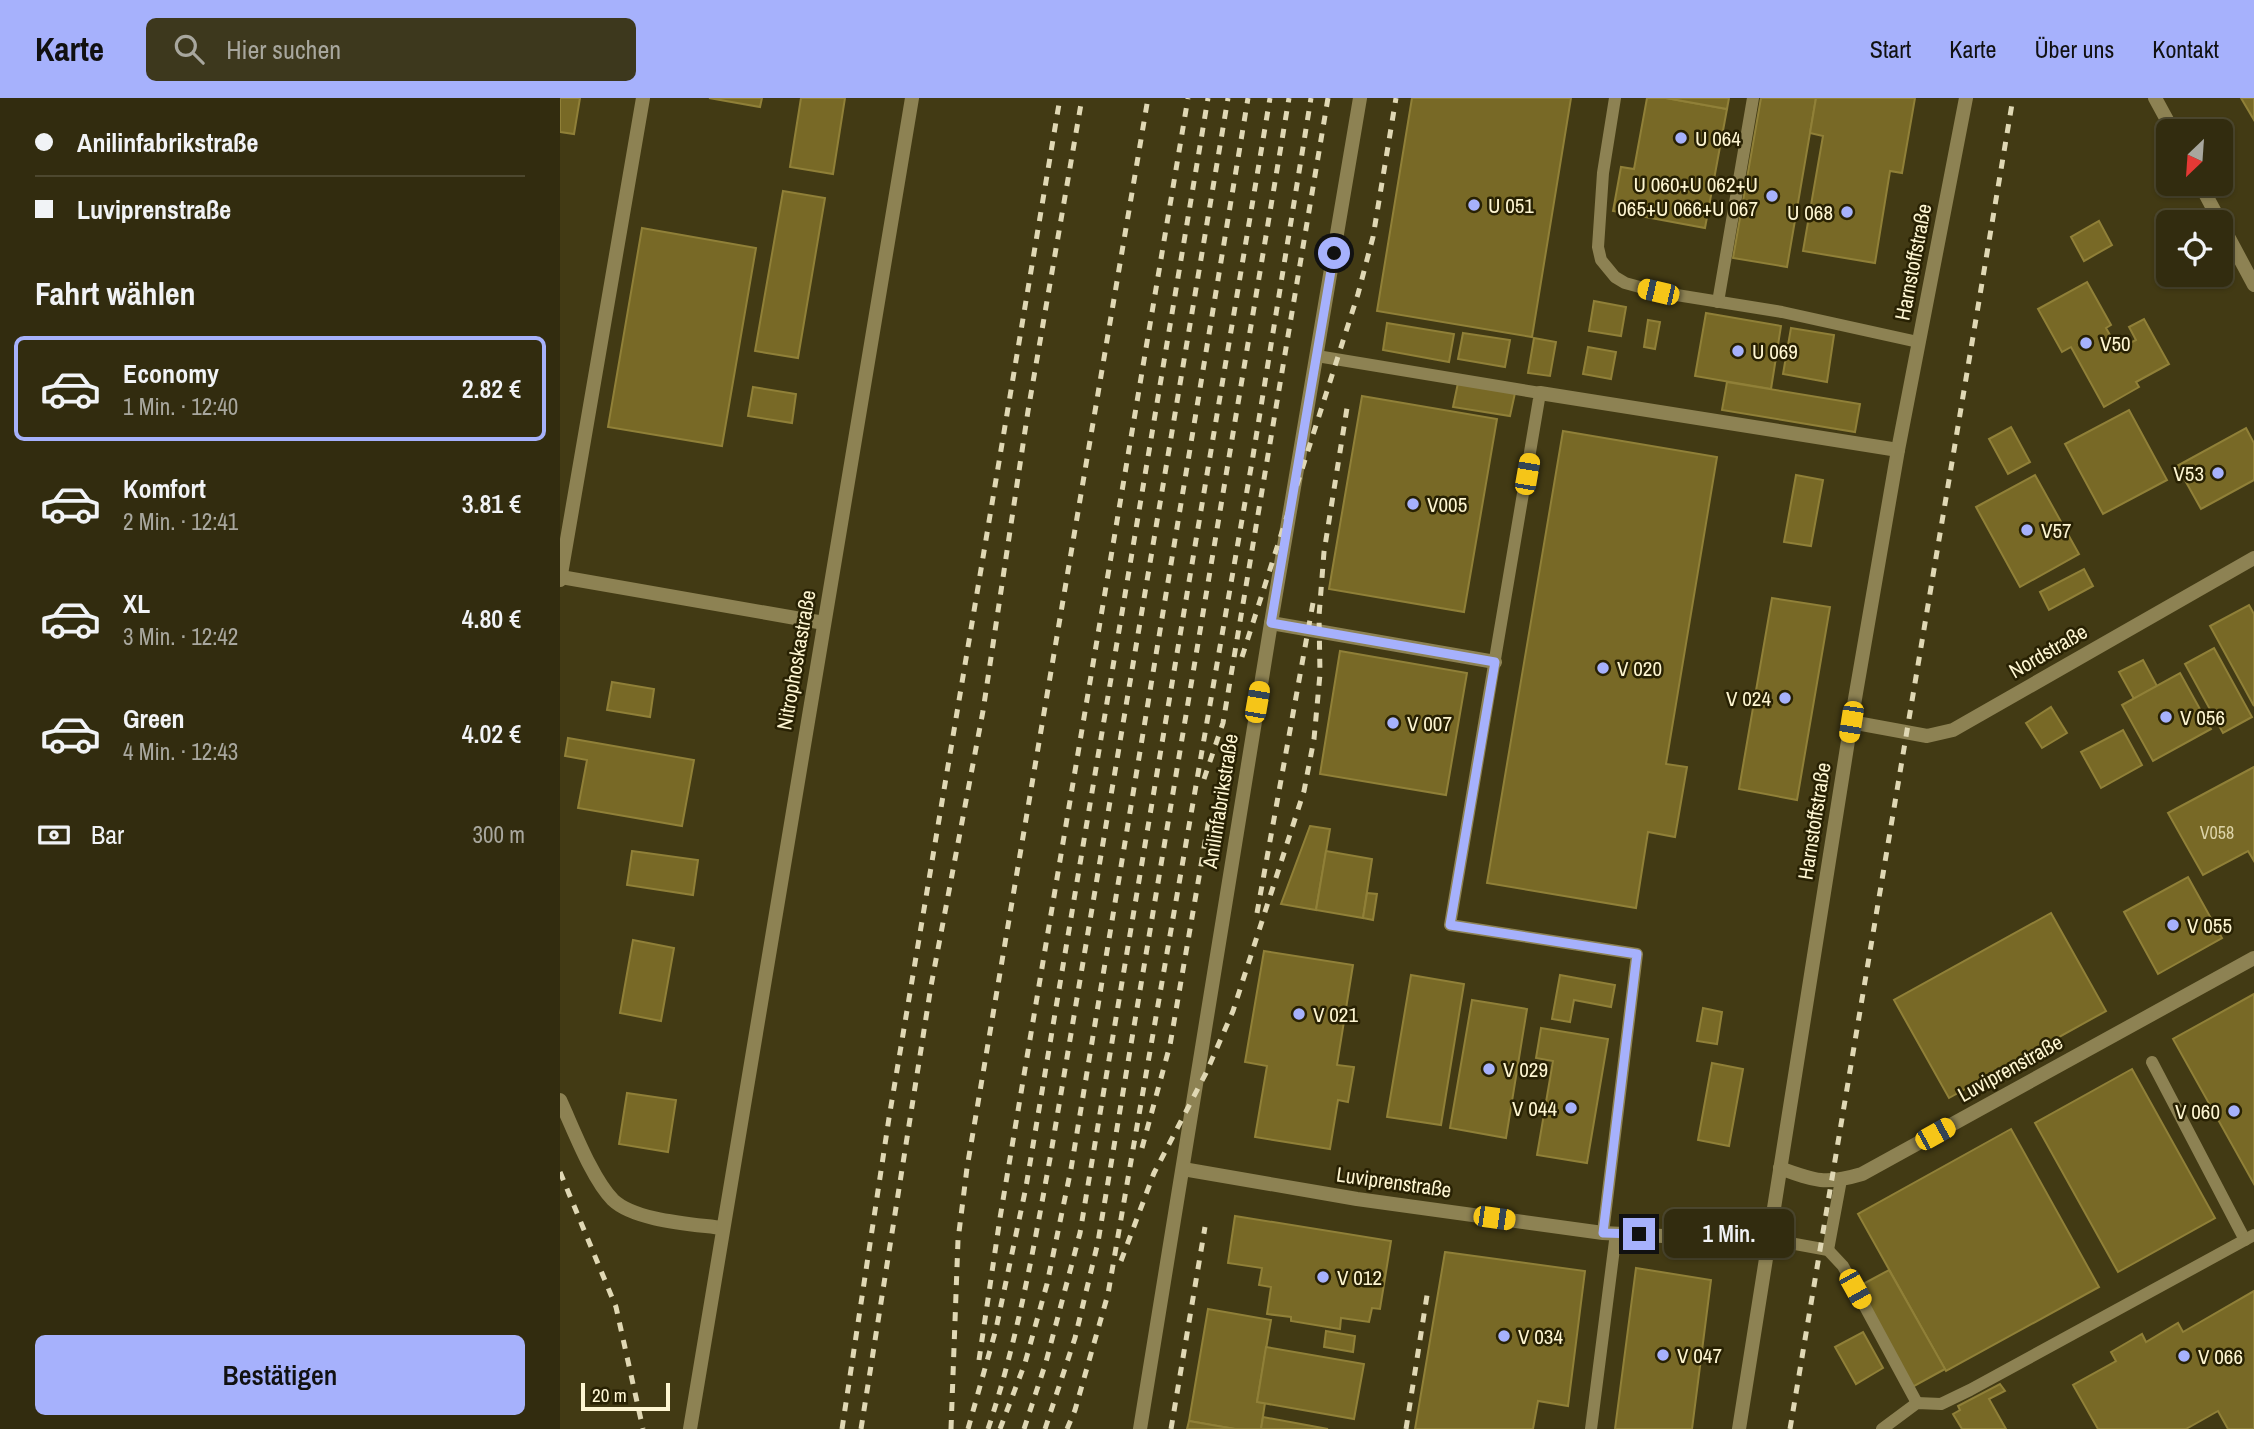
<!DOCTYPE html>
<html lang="de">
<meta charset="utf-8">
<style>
:root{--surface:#322c0f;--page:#3d381d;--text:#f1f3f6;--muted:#a8a79e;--line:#4d482f;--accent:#a6b1fc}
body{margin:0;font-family:"Archivo Narrow",sans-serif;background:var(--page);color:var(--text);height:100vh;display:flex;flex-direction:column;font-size:26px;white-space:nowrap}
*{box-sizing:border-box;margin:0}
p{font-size:23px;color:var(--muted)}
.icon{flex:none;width:38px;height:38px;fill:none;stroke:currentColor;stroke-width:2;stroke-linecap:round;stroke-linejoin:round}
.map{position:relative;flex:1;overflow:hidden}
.sheet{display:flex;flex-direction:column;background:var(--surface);width:560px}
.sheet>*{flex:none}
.banner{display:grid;align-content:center;height:154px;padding:0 35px;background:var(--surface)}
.needle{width:46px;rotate:205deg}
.fabs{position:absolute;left:1596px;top:21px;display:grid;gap:14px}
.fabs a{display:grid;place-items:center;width:77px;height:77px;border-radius:10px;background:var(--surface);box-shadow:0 2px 5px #0004,0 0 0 2px var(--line);font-size:35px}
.scale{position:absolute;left:21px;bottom:18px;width:89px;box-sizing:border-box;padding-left:7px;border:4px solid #fef6d2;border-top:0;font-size:19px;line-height:24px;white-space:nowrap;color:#fef6d2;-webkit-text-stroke:5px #282103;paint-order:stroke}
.end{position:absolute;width:32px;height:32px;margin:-16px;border:9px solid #a6b1fc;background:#111;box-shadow:0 0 0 4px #111}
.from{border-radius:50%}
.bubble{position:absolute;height:49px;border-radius:10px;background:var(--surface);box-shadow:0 2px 5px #0004,0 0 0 2px var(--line);font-size:23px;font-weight:600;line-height:49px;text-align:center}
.car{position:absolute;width:21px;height:42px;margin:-21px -10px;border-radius:9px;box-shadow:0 0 5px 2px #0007;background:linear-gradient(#f5c518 24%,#345 0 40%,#f5c518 0 76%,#345 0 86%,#f5c518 0)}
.banner b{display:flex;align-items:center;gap:24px;height:66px;font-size:26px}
.banner b+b{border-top:2px solid var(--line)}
.banner i{width:18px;height:18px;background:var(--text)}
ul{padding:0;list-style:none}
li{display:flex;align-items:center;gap:21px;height:105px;margin:0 14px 10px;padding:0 21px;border:4px solid transparent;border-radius:10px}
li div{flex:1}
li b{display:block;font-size:26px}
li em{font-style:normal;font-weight:600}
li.current{border-color:var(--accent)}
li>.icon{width:63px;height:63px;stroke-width:1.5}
h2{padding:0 35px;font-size:32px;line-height:84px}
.pay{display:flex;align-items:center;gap:18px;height:77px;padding:0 35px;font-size:26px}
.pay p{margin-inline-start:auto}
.primary-button{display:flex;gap:14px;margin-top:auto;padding:14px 35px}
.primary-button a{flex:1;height:80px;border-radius:10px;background:var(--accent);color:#111;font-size:28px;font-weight:600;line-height:80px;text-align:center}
header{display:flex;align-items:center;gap:42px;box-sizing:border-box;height:98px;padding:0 35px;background:var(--accent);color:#111}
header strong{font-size:33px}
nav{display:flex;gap:38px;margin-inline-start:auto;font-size:24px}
.search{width:490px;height:63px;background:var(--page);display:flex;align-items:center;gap:18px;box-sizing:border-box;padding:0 24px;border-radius:10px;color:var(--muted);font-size:26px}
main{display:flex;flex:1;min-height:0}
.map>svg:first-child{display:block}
</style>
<header>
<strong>Karte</strong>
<div class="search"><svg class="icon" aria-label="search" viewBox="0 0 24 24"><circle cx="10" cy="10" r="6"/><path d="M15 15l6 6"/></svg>Hier suchen</div>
<nav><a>Start</a><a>Karte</a><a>Über uns</a><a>Kontakt</a></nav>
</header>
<main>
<section class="sheet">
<div class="banner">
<b><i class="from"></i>Anilinfabrikstraße</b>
<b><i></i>Luviprenstraße</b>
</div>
<h2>Fahrt wählen</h2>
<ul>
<li class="current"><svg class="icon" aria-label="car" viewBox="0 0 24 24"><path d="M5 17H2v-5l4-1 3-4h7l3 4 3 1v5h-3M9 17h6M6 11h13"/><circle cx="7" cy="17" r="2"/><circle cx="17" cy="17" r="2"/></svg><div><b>Economy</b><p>1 Min. · 12:40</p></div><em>2.82 €</em></li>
<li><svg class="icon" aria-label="car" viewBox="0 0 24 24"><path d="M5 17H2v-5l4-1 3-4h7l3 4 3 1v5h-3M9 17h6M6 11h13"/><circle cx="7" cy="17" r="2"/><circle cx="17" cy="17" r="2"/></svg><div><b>Komfort</b><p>2 Min. · 12:41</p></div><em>3.81 €</em></li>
<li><svg class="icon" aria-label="car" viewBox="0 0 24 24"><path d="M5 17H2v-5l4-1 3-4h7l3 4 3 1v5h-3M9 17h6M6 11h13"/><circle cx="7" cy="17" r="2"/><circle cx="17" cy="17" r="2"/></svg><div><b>XL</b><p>3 Min. · 12:42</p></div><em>4.80 €</em></li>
<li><svg class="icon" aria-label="car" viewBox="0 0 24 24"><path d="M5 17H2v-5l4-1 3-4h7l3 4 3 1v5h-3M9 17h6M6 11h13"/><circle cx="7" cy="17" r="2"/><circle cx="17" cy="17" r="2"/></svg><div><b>Green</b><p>4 Min. · 12:43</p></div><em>4.02 €</em></li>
</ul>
<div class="pay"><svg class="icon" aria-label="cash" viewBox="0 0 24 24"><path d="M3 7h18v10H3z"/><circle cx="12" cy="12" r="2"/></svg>Bar<p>300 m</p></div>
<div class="primary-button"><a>Bestätigen</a></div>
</section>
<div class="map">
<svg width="1694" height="1331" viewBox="0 0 1694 1331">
<rect width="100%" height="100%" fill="#423a14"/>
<g fill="#786926" stroke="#908038" stroke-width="2">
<polygon points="0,0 20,0 14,36 0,34"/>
<polygon points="149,0 202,0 200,9"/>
<polygon points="241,0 285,0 273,76 230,69"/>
<polygon points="852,0 1011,0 972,239 817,213"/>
<polygon points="1087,0 1106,0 1167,11 1145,130 1053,113 1061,69 1074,71"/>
<polygon points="1106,0 1169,0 1167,11"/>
<polygon points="1201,0 1256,0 1227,169 1173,160"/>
<polygon points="1256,0 1355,0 1342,75 1330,73 1315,165 1243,153 1263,38 1250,35"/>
<polygon points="1681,0 1694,0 1694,22"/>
<polygon points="223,93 265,100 238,260 195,253"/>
<polygon points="1539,123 1552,147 1524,163 1511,139"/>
<polygon points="82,130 196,150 162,348 48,329"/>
<polygon points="1527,184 1551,227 1546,230 1558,251 1576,242 1569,229 1584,221 1609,266 1576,284 1579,289 1544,309 1511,249 1502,254 1478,211"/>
<polygon points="1034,203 1066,209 1061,238 1029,233"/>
<polygon points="1146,215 1221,228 1211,291 1135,278"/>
<polygon points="1088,222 1100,224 1095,251 1084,249"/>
<polygon points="827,225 894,236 889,264 823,252"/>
<polygon points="1231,230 1274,237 1267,284 1223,276"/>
<polygon points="903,235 950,242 945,269 898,261"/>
<polygon points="974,240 996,244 990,278 968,275"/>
<polygon points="1028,249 1056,254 1051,281 1023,276"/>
<polygon points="1167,284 1300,306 1295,334 1162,312"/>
<polygon points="898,285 955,295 950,318 893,309"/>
<polygon points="193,289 236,296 232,325 188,318"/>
<polygon points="802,298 937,321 904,514 769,491"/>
<polygon points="1569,312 1607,382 1543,416 1505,346"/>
<polygon points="1451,329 1470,364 1448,376 1429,341"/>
<polygon points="1686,330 1694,345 1694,382 1641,411 1617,368"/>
<polygon points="1003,333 1157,359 1106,666 1127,669 1115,739 1088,734 1076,810 927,785"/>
<polygon points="1236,377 1263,382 1251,448 1224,444"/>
<polygon points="1475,377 1519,456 1460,489 1416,409"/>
<polygon points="1524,471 1533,488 1489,512 1480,494"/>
<polygon points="1212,500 1270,509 1237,702 1179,691"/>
<polygon points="1689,507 1694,516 1694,608 1650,528"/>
<polygon points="1654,550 1692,619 1663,635 1625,566"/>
<polygon points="780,553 907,575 886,697 760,676"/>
<polygon points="1583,562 1597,588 1574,601 1559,574"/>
<polygon points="1620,575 1651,631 1593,663 1562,607"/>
<polygon points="52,584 94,591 90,619 47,612"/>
<polygon points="1491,609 1507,635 1482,650 1466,625"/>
<polygon points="1563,632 1582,667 1541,690 1521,654"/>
<polygon points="8,640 134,662 122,728 18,710 27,662 5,658"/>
<polygon points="1694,669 1694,763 1688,753 1643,777 1608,715"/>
<polygon points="750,728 770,731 756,812 721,806"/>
<polygon points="72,753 138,762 133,797 67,787"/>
<polygon points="766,753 812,761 803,820 756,812"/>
<polygon points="1628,779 1662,840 1598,876 1564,814"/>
<polygon points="807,795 817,796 813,822 803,820"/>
<polygon points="1491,815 1546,913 1389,1000 1334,902"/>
<polygon points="73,842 114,850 101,923 60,915"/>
<polygon points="704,853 793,867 777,967 794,969 788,1004 778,1002 770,1051 695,1039 707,968 685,964"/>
<polygon points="851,877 904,886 881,1027 827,1019"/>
<polygon points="1000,877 1055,887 1051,909 1014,902 1010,924 992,921"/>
<polygon points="1694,896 1694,1086 1613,941"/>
<polygon points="912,902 967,911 946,1040 890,1030"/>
<polygon points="1143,910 1162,914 1157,946 1137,943"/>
<polygon points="981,930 1048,941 1027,1065 977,1057 993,963 976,960"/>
<polygon points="1152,965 1183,971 1169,1048 1138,1042"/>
<polygon points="1572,971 1655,1120 1558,1174 1475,1025"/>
<polygon points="67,995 116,1002 108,1054 59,1046"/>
<polygon points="1451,1031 1539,1189 1386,1273 1298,1116"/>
<polygon points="675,1118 831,1143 820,1211 812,1210 809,1224 781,1220 780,1231 731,1223 731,1219 707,1216 711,1189 699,1187 702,1170 668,1165"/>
<polygon points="885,1154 1025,1173 1008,1308 978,1303 973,1331 855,1331"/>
<polygon points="1076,1170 1151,1182 1132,1331 1055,1331"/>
<polygon points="1329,1172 1385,1271 1347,1292 1292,1192"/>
<polygon points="1694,1193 1694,1331 1668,1331 1658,1313 1626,1331 1538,1331 1513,1287 1556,1263 1551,1254 1582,1236 1586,1244 1618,1225 1623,1234"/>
<polygon points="648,1211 711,1222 697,1304 705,1305 701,1331 675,1331 629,1323"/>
<polygon points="766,1233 795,1238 793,1254 764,1249"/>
<polygon points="1303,1234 1323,1270 1296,1286 1275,1249"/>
<polygon points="706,1249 804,1266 794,1321 697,1304"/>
<polygon points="1440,1286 1445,1293 1429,1301 1446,1331 1402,1331 1393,1316 1400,1312 1398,1308"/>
<polygon points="703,1319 768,1331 701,1331"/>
<polygon points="629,1323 675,1331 627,1331"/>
</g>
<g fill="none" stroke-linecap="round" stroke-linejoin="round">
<g stroke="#8d8253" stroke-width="12">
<polyline points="1055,0 1043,75 1038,149 1041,162 1055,179 1065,185 1098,194 1222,214 1358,244"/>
<polyline points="1158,204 1193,0"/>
<polyline points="757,258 980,295 890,827 1077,856 1043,1135"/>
<polyline points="1592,964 1685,1142"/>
<polyline points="1208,1141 1268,1152 1283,1168 1357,1305"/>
<polyline points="1268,1152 1281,1082"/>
<polyline points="1031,1331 1056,1135"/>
<polyline points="1322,1331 1357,1305 1381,1306 1410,1292 1694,1137"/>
</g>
<g stroke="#8d8253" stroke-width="14">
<polyline points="1595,0 1613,33"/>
<polyline points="1640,86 1694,187"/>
<polyline points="980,295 1338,352"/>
<polyline points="1,479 264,525"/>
<polyline points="0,482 83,0"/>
<polyline points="711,525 935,564"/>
<polyline points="1291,624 1367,638 1393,632 1694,460"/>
<path d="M 0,1002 C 13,1030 32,1081 53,1102 C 75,1123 133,1126 162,1130"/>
<path d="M 1220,1070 C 1255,1083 1265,1087 1302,1076 L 1694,860"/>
<polyline points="623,1071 797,1101 1043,1135 1123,1139 1207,1149"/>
<polyline points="130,1331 352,0"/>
<polyline points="580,1331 711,525 800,0"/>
<polyline points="1179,1331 1291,624 1338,352 1406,0"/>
</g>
<g stroke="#e0d8b4" stroke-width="5" stroke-dasharray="9 9" stroke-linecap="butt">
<polyline points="682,559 798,196 813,139 836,0"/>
<polyline points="644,681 663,625 768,0"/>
<polyline points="697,815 753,505"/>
<polyline points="582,1050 610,947 649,721"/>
<polyline points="0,1074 56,1209 83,1331"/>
<polyline points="561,1163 594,1075 646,975 673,913 744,693 754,641 760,576 759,518 764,454 787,310"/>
<polyline points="419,1262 440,1120 628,0"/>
<polyline points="282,1331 329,1020 500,0"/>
<polyline points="301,1331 371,888 423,613 468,313 522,0"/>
<polyline points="391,1331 398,1142 407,1070 588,0"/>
<polyline points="408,1331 436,1231 466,1089 648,0"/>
<path d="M 428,1331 C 458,1241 474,1148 491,1055 L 668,0"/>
<polyline points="440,1331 465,1265 487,1186 511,1071 688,0"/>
<polyline points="464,1331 486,1264 520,1135 710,0"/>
<polyline points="485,1331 515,1240 538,1144 729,0"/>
<polyline points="507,1331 515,1312 548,1196 693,358 751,0"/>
<polyline points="611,1331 645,1129"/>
<polyline points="846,1331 868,1191"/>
<polyline points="1230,1331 1453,0"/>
</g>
</g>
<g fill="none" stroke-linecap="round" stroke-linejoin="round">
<polyline stroke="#a6b1fc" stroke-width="9" points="774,155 711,525 935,564 890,827 1077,856 1043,1135 1079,1136"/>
</g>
<g fill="#a6b1fc" stroke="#282103" stroke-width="2.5">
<circle cx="1121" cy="40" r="7"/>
<circle cx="1212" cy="98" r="7"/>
<circle cx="914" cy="107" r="7"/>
<circle cx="1287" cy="114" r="7"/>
<circle cx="1526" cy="245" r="7"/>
<circle cx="1178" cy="253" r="7"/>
<circle cx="1658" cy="375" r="7"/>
<circle cx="853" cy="406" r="7"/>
<circle cx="1467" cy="432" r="7"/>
<circle cx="1043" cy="570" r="7"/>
<circle cx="1225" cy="600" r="7"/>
<circle cx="1606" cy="619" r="7"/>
<circle cx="833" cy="625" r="7"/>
<circle cx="1613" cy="827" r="7"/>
<circle cx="739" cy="916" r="7"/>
<circle cx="929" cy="971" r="7"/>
<circle cx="1011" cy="1010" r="7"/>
<circle cx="1674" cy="1013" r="7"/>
<circle cx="763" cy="1179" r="7"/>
<circle cx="944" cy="1238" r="7"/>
<circle cx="1103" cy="1257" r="7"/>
<circle cx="1624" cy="1258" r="7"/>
</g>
<g text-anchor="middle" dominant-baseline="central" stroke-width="5" stroke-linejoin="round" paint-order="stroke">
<g font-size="18" fill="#dcd3a7">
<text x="1657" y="734">V058</text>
</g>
<g font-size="21" fill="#fef6d2" stroke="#282103" text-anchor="start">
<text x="1135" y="40">U 064</text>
<text x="1198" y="86" text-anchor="end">U 060+U 062+U<tspan x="1198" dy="24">065+U 066+U 067</tspan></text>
<text x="928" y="107">U 051</text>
<text x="1273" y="114" text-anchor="end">U 068</text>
<text x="1540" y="245">V50</text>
<text x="1192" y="253">U 069</text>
<text x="1644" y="375" text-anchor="end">V53</text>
<text x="867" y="406">V005</text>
<text x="1481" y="432">V57</text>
<text x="1057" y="570">V 020</text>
<text x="1211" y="600" text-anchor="end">V 024</text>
<text x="1620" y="619">V 056</text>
<text x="847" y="625">V 007</text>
<text x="1627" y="827">V 055</text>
<text x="753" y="916">V 021</text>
<text x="943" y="971">V 029</text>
<text x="997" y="1010" text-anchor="end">V 044</text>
<text x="1660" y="1013" text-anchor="end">V 060</text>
<text x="777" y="1179">V 012</text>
<text x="958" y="1238">V 034</text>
<text x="1117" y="1257">V 047</text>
<text x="1638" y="1258">V 066</text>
</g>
<g font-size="21" fill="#fef6d2" stroke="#282103">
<text transform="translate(1353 164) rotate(-79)">Harnstoffstraße</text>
<text transform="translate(1488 553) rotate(-30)">Nordstraße</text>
<text transform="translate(236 562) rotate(-80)">Nitrophoskastraße</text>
<text transform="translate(660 703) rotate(-81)">Anilinfabrikstraße</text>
<text transform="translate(1254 723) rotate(-81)">Harnstoffstraße</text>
<text transform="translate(1450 970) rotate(-29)">Luviprenstraße</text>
<text transform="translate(834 1084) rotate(8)">Luviprenstraße</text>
</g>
</g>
</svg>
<div class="fabs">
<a><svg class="needle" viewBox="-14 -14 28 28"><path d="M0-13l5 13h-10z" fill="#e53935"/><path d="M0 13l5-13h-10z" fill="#a8a79e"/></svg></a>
<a><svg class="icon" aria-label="locate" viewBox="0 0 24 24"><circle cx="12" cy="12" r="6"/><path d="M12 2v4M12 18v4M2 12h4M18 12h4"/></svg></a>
</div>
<div class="scale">20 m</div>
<i class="end from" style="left:774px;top:155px"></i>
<i class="end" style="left:1079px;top:1136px"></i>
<div class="bubble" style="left:1104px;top:1111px;width:130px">1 Min.</div>
<i class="car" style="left:1098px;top:194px;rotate:283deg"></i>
<i class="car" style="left:967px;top:376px;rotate:10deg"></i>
<i class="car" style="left:697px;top:604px;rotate:10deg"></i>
<i class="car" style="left:1291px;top:624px;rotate:189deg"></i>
<i class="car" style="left:1375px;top:1036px;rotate:61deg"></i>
<i class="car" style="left:934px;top:1120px;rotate:98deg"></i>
<i class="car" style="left:1295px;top:1191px;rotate:151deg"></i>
</div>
</main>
